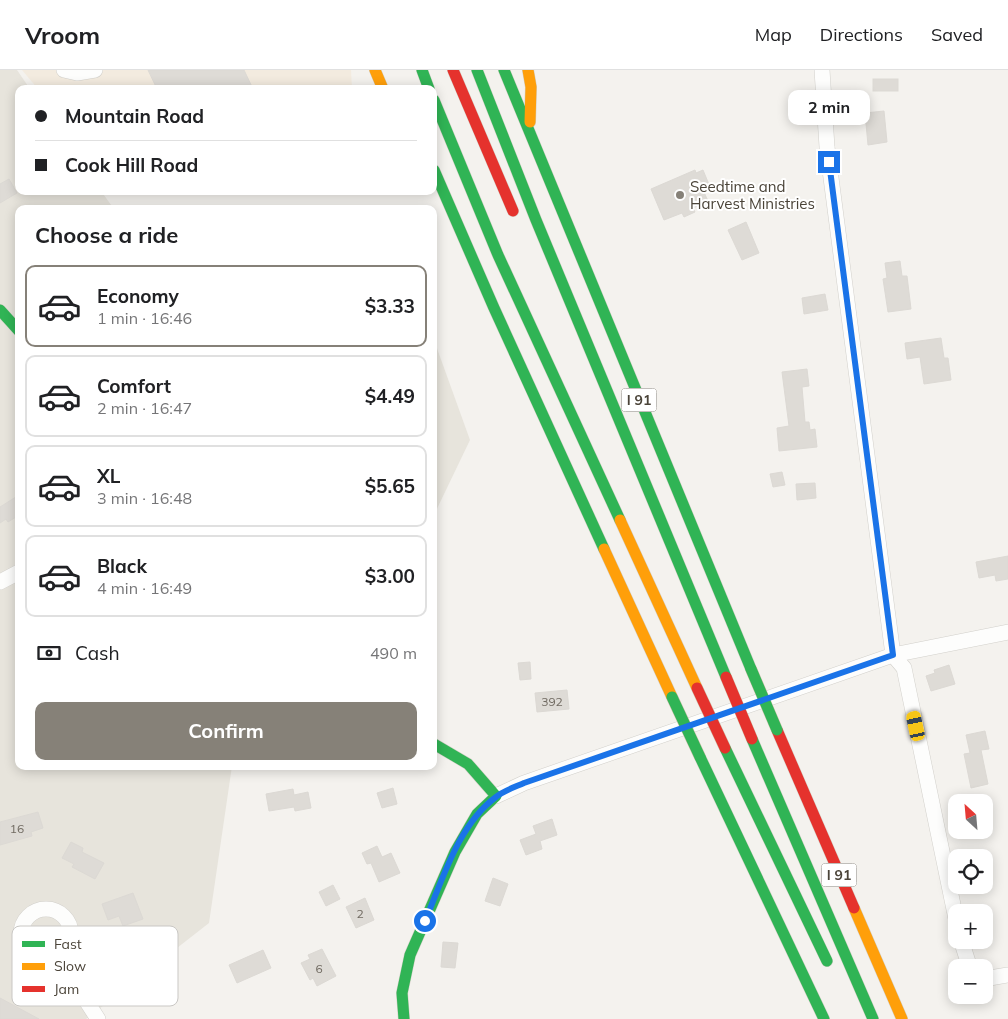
<!DOCTYPE html>
<meta charset="utf-8">
<style>
:root{--surface:#fff;--page:#f6f6f6;--text:#202124;--muted:#757577;--line:#e0e0e0;--accent:#868178}
body{margin:0;font-family:Mulish,sans-serif;background:var(--page);color:var(--text);height:100vh;display:flex;flex-direction:column;font-size:19px;white-space:nowrap}
*{box-sizing:border-box;margin:0}
p{font-size:16px;color:var(--muted)}
.icon{flex:none;width:28px;height:28px;fill:none;stroke:currentColor;stroke-width:2;stroke-linecap:round;stroke-linejoin:round}
.map{position:relative;flex:1;overflow:hidden}
.side{position:absolute;left:15px;top:135px;width:422px;height:565px;display:flex;flex-direction:column;background:var(--surface);border-radius:10px;box-shadow:0 2px 12px #0003}
.side>*{flex:none}
.guide{position:absolute;left:15px;top:15px;width:422px;height:110px;border-radius:10px;box-shadow:0 2px 12px #0003;display:grid;align-content:center;height:110px;padding:0 20px;background:var(--surface)}
.needle{width:32px;rotate:334deg}
.tools{position:absolute;left:948px;top:724px;display:grid;gap:10px}
.tools a{display:grid;place-items:center;width:45px;height:45px;border-radius:10px;background:var(--surface);box-shadow:0 2px 12px #0003;font-size:25px}
.end{position:absolute;width:22px;height:22px;margin:-11px;border:6px solid #1a73e8;background:#fff;box-shadow:0 0 0 2px #fff}
.from{border-radius:50%}
.bubble{position:absolute;height:35px;border-radius:10px;background:var(--surface);box-shadow:0 2px 12px #0003;font-size:16px;font-weight:700;line-height:35px;text-align:center}
.car{position:absolute;width:15px;height:30px;margin:-15px -8px;border-radius:6px;box-shadow:0 0 4px 1px #0007;background:linear-gradient(#f5c518 24%,#345 0 40%,#f5c518 0 76%,#345 0 86%,#f5c518 0)}
.guide b{display:flex;align-items:center;gap:18px;height:48px;font-size:19px}
.guide b+b{border-top:1px solid var(--line)}
.guide i{width:12px;height:12px;background:var(--text)}
ul{padding:0;list-style:none}
li{display:flex;align-items:center;gap:15px;height:82px;margin:0 10px 8px;padding:0 10px;border:2px solid var(--line);border-radius:10px}
li div{flex:1}
li b{display:block;font-size:19px}
li em{font-style:normal;font-weight:700}
li.active{border-color:var(--accent)}
li>.icon{width:45px;height:45px;stroke-width:1.5}
h2{padding:0 20px;font-size:22px;line-height:60px}
.pay{display:flex;align-items:center;gap:12px;height:55px;padding:0 20px;font-size:19px}
.pay p{margin-inline-start:auto}
.button{display:flex;gap:10px;margin-top:auto;padding:10px 20px}
.button a{flex:1;height:58px;border-radius:10px;background:var(--accent);color:#fff;font-size:20px;font-weight:700;line-height:58px;text-align:center}
header{display:flex;align-items:center;gap:30px;box-sizing:border-box;height:70px;padding:0 25px;background:var(--surface);border-bottom:1px solid var(--line)}
header strong{font-size:24px}
nav{display:flex;gap:28px;margin-inline-start:auto;font-size:18px}
.map>svg:first-child{display:block}
</style>
<header>
<strong>Vroom</strong>
<nav><a>Map</a><a>Directions</a><a>Saved</a></nav>
</header>
<div class="map">
<svg width="1008" height="949" viewBox="0 0 1008 949">
<rect width="100%" height="100%" fill="#f4f2ee"/>
<g fill="#e7e4dc">
<polygon points="0,0 17,0 30,19 19,19 19,121 101,121 114,139 19,139 19,696 232,696 209,853 86,949 0,949"/>
<polygon points="434,270 470,370 434,445"/>
</g>
<polygon fill="#f3ebdf" points="22,0 351,0 352,19 38,19"/>
<g fill="#dedbd6" stroke="#dcd9d4">
<polygon points="148,0 244,0 253,19 157,19"/>
<rect x="873" y="9" width="25" height="12"/>
<polygon points="884,41 887,72 868,75 865,43"/>
<polygon points="695,100 696,103 703,100 710,117 703,120 708,131 693,138 695,142 684,147 682,143 664,150 651,119"/>
<polygon points="9,109 17,123 0,133 0,114"/>
<polygon points="746,152 759,183 742,190 728,160"/>
<polygon points="900,191 902,206 907,206 911,239 888,242 883,209 887,208 885,193"/>
<polygon points="825,224 828,240 804,244 802,228"/>
<polygon points="941,268 944,288 948,288 951,310 924,314 920,287 907,289 905,273"/>
<polygon points="807,299 809,316 802,317 805,352 809,352 810,360 815,359 817,377 779,381 777,358 789,356 782,302"/>
<polygon points="782,402 785,415 773,417 770,404"/>
<polygon points="815,413 816,428 797,430 796,414"/>
<polygon points="19,425 19,445 8,452 6,449 0,453 0,437"/>
<polygon points="1008,486 1008,509 996,511 995,505 979,508 976,492"/>
<polygon points="530,592 531,609 520,610 518,593"/>
<polygon points="949,595 955,614 931,621 926,606 935,603 934,600"/>
<polygon points="567,620 569,639 537,642 535,623"/>
<polygon points="985,661 989,679 981,680 988,714 971,718 964,684 970,683 966,665"/>
<polygon points="393,718 397,734 382,738 377,723"/>
<polygon points="293,719 294,725 308,722 311,738 295,741 294,737 269,741 266,724"/>
<polygon points="38,742 43,758 31,762 32,766 0,775 0,752"/>
<polygon points="552,749 557,765 540,771 542,779 526,785 520,770 536,764 533,756"/>
<polygon points="71,772 83,778 82,782 104,793 95,809 72,797 74,794 62,788"/>
<polygon points="377,776 382,787 391,783 400,803 379,812 371,793 367,794 362,783"/>
<polygon points="493,808 508,814 500,836 485,831"/>
<polygon points="333,815 340,829 326,836 319,822"/>
<polygon points="133,823 143,849 123,856 119,846 108,850 102,834"/>
<polygon points="365,828 374,850 356,858 346,837"/>
<polygon points="443,872 458,873 455,898 441,897"/>
<polygon points="322,879 336,906 317,916 313,908 310,910 301,893 310,889 308,885"/>
<polygon points="263,880 271,898 237,913 229,895"/>
<polygon points="0,928 39,949 0,949"/>
</g>
<g fill="none" stroke-linecap="round" stroke-linejoin="round">
<g stroke="#d2d0cb" stroke-width="16">
<g id="street">
<polyline points="64,0 77,3 95,0"/>
<polyline points="822,0 827,77 893,585 904,598 956,849"/>
<polyline points="0,512 19,502"/>
<polyline points="496,726 524,713 893,585 1008,562"/>
<circle cx="46" cy="864" r="25"/>
<polyline points="961,870 970,898"/>
<polyline points="58,887 98,949"/>
<polyline points="984,909 1008,905"/>
</g>
</g>
<g stroke="#d3cfc5" stroke-width="12">
<g id="fast">
<polyline points="422,0 429,19"/>
<polyline points="477,0 536,150 726,607"/>
<polyline points="504,0 751,599"/>
<polyline points="434,30 498,185 620,450"/>
<polyline points="434,100 494,238 604,479"/>
<polyline points="0,240 19,261"/>
<polyline points="752,669 873,949"/>
<polyline points="725,678 827,891"/>
<polyline points="700,687 824,949"/>
<polyline points="404,949 402,923 410,885 455,782 477,744 496,726 468,694 434,674"/>
</g>
</g>
<g stroke="#d3cfc5" stroke-width="12">
<g id="slow">
<polyline points="375,0 383,19"/>
<polyline points="528,0 531,17 530,52"/>
<polyline points="620,450 697,618"/>
<polyline points="604,479 672,627"/>
<polyline points="854,838 902,949"/>
</g>
</g>
<g stroke="#d3cfc5" stroke-width="12">
<g id="jam">
<polyline points="453,0 513,141"/>
<polyline points="777,660 854,838"/>
</g>
</g>
<use href="#street" stroke="#fdfdfc" stroke-width="15"/>
<use href="#fast" stroke="#30b455" stroke-width="11"/>
<use href="#slow" stroke="#ff9f0a" stroke-width="11"/>
<use href="#jam" stroke="#e5322d" stroke-width="11"/>
<g stroke="#ccbfa9" stroke-width="12" stroke-linecap="butt">
<g id="fast-bridge">
<polyline points="751,599 777,660"/>
<polyline points="672,627 700,687"/>
</g>
</g>
<g stroke="#ccbfa9" stroke-width="12" stroke-linecap="butt">
<g id="jam-bridge">
<polyline points="726,607 752,669"/>
<polyline points="697,618 725,678"/>
</g>
</g>
<use href="#fast-bridge" stroke="#30b455" stroke-width="11"/>
<use href="#jam-bridge" stroke="#e5322d" stroke-width="11"/>
</g>
<g fill="none" stroke-linecap="round" stroke-linejoin="round">
<path stroke="#1a73e8" stroke-width="6" d="M 425,851 C 443,809 458,755 496,727 C 503,721 515,717 524,713 L 893,585 L 829,92"/>
</g>
<circle fill="#868178" stroke="#fff" stroke-width="2" cx="680" cy="125" r="5"/>
<g text-anchor="middle" dominant-baseline="central" stroke-width="4" stroke-linejoin="round" paint-order="stroke">
<g font-size="12" fill="#706a61">
<text x="552" y="631">392</text>
<text x="17" y="758">16</text>
<text x="360" y="843">2</text>
<text x="319" y="898">6</text>
</g>
<g fill="#fff" stroke="#817c74" stroke-width="1">
<rect x="621.5" y="318.5" width="35" height="23" rx="4"/>
<rect x="821.5" y="793.5" width="35" height="23" rx="4"/>
</g>
<g font-size="14" font-weight="bold" fill="#4b4439">
<text x="639" y="330">I 91</text>
<text x="839" y="805">I 91</text>
</g>
<g font-size="15" fill="#4b4439" stroke="#fff" text-anchor="start">
<text x="690" y="116">Seedtime and<tspan x="690" dy="17">Harvest Ministries</tspan></text>
</g>
</g>
<rect x="12" y="856" width="166" height="80" rx="8" fill="#fff" stroke="#c9c7c4" stroke-width="1"/>
<rect x="22" y="871" width="23" height="6" fill="#30b455"/>
<rect x="22" y="893" width="23" height="7" fill="#ff9f0a"/>
<rect x="22" y="916" width="23" height="6" fill="#e5322d"/>
<g font-size="14" fill="#4b4439">
<text x="54" y="879">Fast</text>
<text x="54" y="901">Slow</text>
<text x="54" y="924">Jam</text>
</g>
</svg>
<div class="tools">
<a><svg class="needle" viewBox="-14 -14 28 28"><path d="M0-13l5 13h-10z" fill="#e53935"/><path d="M0 13l5-13h-10z" fill="#757577"/></svg></a>
<a><svg class="icon" aria-label="locate" viewBox="0 0 24 24"><circle cx="12" cy="12" r="6"/><path d="M12 2v4M12 18v4M2 12h4M18 12h4"/></svg></a>
<a>+</a>
<a>−</a>
</div>
<i class="end from" style="left:425px;top:851px"></i>
<i class="end" style="left:829px;top:92px"></i>
<div class="bubble" style="left:788px;top:20px;width:82px">2 min</div>
<i class="car" style="left:916px;top:656px;rotate:348deg"></i>
<div class="guide">
<b><i class="from"></i>Mountain Road</b>
<b><i></i>Cook Hill Road</b>
</div>
<section class="side">
<h2>Choose a ride</h2>
<ul>
<li class="active"><svg class="icon" aria-label="car" viewBox="0 0 24 24"><path d="M5 17H2v-5l4-1 3-4h7l3 4 3 1v5h-3M9 17h6M6 11h13"/><circle cx="7" cy="17" r="2"/><circle cx="17" cy="17" r="2"/></svg><div><b>Economy</b><p>1 min · 16:46</p></div><em>$3.33</em></li>
<li><svg class="icon" aria-label="car" viewBox="0 0 24 24"><path d="M5 17H2v-5l4-1 3-4h7l3 4 3 1v5h-3M9 17h6M6 11h13"/><circle cx="7" cy="17" r="2"/><circle cx="17" cy="17" r="2"/></svg><div><b>Comfort</b><p>2 min · 16:47</p></div><em>$4.49</em></li>
<li><svg class="icon" aria-label="car" viewBox="0 0 24 24"><path d="M5 17H2v-5l4-1 3-4h7l3 4 3 1v5h-3M9 17h6M6 11h13"/><circle cx="7" cy="17" r="2"/><circle cx="17" cy="17" r="2"/></svg><div><b>XL</b><p>3 min · 16:48</p></div><em>$5.65</em></li>
<li><svg class="icon" aria-label="car" viewBox="0 0 24 24"><path d="M5 17H2v-5l4-1 3-4h7l3 4 3 1v5h-3M9 17h6M6 11h13"/><circle cx="7" cy="17" r="2"/><circle cx="17" cy="17" r="2"/></svg><div><b>Black</b><p>4 min · 16:49</p></div><em>$3.00</em></li>
</ul>
<div class="pay"><svg class="icon" aria-label="cash" viewBox="0 0 24 24"><path d="M3 7h18v10H3z"/><circle cx="12" cy="12" r="2"/></svg>Cash<p>490 m</p></div>
<div class="button"><a>Confirm</a></div>
</section>
</div>
